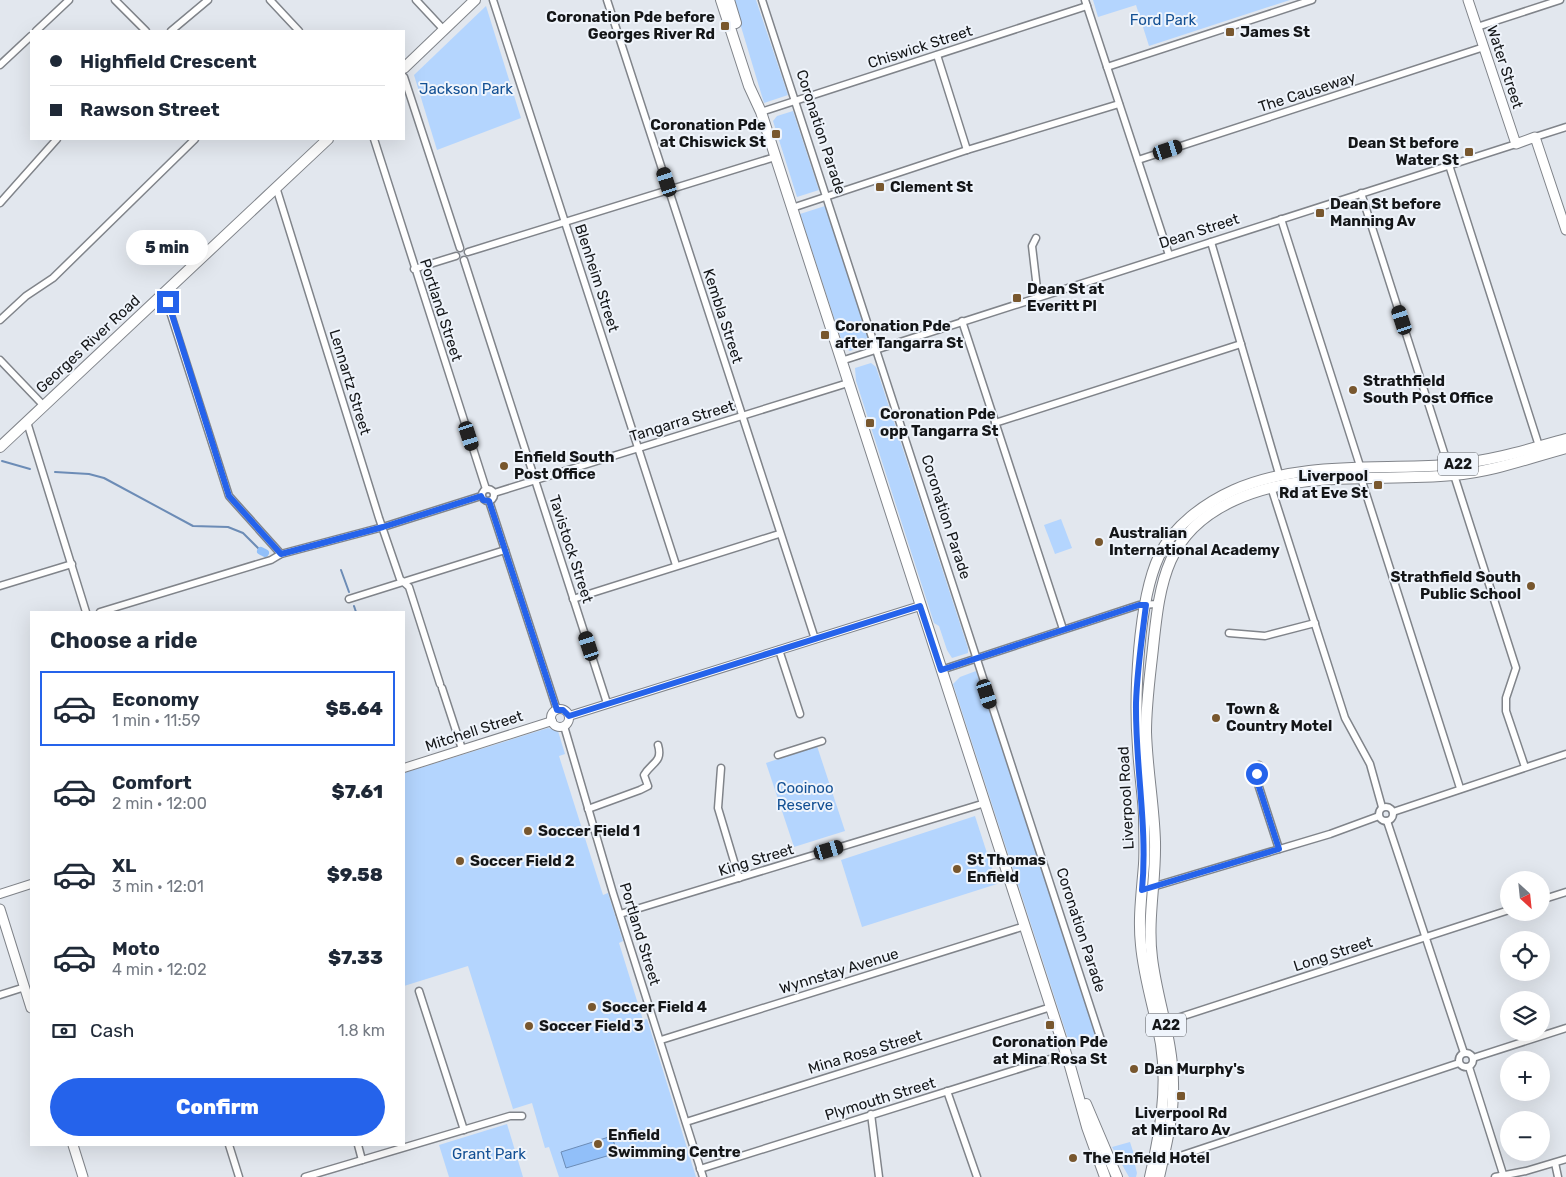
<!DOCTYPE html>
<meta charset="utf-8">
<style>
:root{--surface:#fff;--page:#f2f2f3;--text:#1f2937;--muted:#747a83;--line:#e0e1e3;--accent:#2563eb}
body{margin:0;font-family:Rubik,sans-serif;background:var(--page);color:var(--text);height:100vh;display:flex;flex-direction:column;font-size:19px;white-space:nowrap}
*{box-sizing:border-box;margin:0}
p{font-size:16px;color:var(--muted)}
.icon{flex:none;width:28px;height:28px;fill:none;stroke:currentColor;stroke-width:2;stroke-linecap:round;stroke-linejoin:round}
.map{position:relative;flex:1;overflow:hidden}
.details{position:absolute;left:30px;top:611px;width:375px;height:535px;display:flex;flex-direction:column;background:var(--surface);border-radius:0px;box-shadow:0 5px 20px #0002}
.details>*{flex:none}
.hud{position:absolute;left:30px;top:30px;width:375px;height:110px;border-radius:0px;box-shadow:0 5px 20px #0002;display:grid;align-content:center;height:110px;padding:0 20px;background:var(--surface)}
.needle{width:32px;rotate:153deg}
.buttons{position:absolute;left:1500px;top:871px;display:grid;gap:10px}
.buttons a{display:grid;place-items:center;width:50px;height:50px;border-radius:50%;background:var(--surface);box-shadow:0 5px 20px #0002;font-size:25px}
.end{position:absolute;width:22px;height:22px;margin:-11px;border:6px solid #2563eb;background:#fff;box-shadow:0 0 0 2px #fff}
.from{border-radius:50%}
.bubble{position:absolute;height:35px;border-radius:18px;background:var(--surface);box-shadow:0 5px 20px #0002;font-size:16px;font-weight:800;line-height:35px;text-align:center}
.car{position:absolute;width:15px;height:30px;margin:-15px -8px;border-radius:6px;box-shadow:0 0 4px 1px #0007;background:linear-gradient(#222 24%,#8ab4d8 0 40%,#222 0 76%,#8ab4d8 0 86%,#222 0)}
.hud b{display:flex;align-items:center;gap:18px;height:48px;font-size:19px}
.hud b+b{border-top:1px solid var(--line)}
.hud i{width:12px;height:12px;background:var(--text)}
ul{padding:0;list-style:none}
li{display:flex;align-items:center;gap:15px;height:75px;margin:0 10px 8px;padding:0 10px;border:2px solid transparent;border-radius:0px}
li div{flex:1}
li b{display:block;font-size:19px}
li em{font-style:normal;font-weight:800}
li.current{border-color:var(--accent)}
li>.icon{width:45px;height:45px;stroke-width:1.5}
h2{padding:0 20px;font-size:22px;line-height:60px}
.pay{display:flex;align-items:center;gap:12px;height:55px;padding:0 20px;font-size:19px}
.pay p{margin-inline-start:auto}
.cta{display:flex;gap:10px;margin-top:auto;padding:10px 20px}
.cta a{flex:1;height:58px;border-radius:30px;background:var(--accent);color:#fff;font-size:20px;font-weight:800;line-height:58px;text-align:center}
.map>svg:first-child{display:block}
</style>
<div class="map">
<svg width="1566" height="1177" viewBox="0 0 1566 1177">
<rect width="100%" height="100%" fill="#e2e7ee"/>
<g fill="#b4d5fe">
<polygon points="733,0 756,0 788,95 764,103"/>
<polygon points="1093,0 1290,0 1149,46 1136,5 1098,17"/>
<polygon points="486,6 521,118 437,150 414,75"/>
<polygon points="793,111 819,190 797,197 773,121 777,116"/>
<polygon points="825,206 870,342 867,345 850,351 844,348 800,214"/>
<polygon points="871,363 876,367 968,648 968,653 952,658 947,650 939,626 934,623 856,381 855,368"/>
<polygon points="1061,519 1072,548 1055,554 1044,525"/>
<polygon points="976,671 1099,1040 1071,1048 953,684 960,677"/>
<polygon points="548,728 558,731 565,754 559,756 603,895 608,893 623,941 619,943 643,1020 647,1019 696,1177 559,1177 549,1147 545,1148 532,1103 513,1109 468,966 404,986 404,773"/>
<polygon points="817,746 845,831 794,847 766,763"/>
<polygon points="975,816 997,884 862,927 841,860"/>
<polygon points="507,1124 523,1177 449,1177 439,1145"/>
<polygon points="1130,1142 1137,1164 1135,1165 1137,1173 1136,1177 1129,1177 1112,1147"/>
</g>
<polygon fill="#91bff9" stroke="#6c8cb6" points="612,1136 617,1153 566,1168 561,1152"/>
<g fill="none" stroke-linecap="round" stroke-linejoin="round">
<g stroke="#6c8cb6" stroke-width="2">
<polyline points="2,461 30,469"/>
<polyline points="55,472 89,474 104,478 193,526 228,527 243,533 261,551"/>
<polyline points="341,570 349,592"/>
<polyline points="354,606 356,612"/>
</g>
<polyline stroke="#91bff9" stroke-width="8" points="261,551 265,553"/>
<g stroke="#80848a" stroke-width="9">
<g id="minor">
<polyline points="115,0 146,31"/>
<polyline points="270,0 299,31"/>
<polyline points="416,0 444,30"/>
<polyline points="493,0 676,565"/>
<polyline points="607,0 815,639"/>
<polyline points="762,0 1102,1043"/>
<polyline points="1085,0 1169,255"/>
<polyline points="1477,27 1560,0"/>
<polyline points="36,31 69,0"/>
<polyline points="171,31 208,0"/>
<polyline points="937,55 967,150"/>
<polyline points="0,65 31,36"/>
<polyline points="1107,67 1312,0"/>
<polyline points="404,77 460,248"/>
<polyline points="761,112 1087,6"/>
<polyline points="1535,137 1566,127"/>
<polyline points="374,139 486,489"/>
<polyline points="1138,160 1484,47"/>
<polyline points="1449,165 1539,446"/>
<polyline points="276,187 379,518 400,579 409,587 440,684"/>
<polyline points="1361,193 1448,465"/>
<polyline points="0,203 57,139"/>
<polyline points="792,208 967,150 1119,104"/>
<polyline points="1281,219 1361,469"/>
<polyline points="1036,238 1032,246 1038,297"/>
<polyline points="1211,242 1279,474"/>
<polyline points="468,252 775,157"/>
<polyline points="464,260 607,703"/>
<polyline points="414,269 456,256"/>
<polyline points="164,293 229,496 281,554"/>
<polyline points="0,320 26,296 53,278 195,139"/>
<polyline points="962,321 1063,629"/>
<polyline points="0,360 44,406"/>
<polyline points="841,361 1516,144"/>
<polyline points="27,422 86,612"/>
<polyline points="995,423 1241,344"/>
<polyline points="1454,475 1516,668 1506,698 1506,711 1525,767"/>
<polyline points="1361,478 1460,788"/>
<polyline points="1271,487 1345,718 1370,764 1382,807"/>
<circle cx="488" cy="495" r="6"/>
<polyline points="494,493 848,383"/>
<polyline points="489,501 557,710"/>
<polyline points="0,586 72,564"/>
<polyline points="349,599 505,550"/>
<polyline points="573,599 779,534"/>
<polyline points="100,612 271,560 281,554 383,527 481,496"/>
<polyline points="1229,633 1265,636 1315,623"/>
<polyline points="779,650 800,714"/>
<polyline points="941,670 1139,605 1158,604"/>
<polyline points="442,688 462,749"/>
<polyline points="564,726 613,893 703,1177"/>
<polyline points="778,755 822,741"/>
<polyline points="1259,765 1258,784 1279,849"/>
<polyline points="721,768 718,808 739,878"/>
<circle cx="1386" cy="814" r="7"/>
<path d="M 588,809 L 640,790 L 648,786 L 644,775 C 652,762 663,762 658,745"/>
<polyline points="1393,812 1566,754"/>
<polyline points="1387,821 1464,1053"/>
<polyline points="1142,890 1330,834 1379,816"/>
<polyline points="1541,900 1566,892"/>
<polyline points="620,914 985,803"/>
<polyline points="419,991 464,1130"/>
<polyline points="0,995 25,987"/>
<polyline points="1165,1022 1509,910"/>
<polyline points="661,1040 1025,926"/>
<circle cx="1466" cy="1060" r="7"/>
<polyline points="1473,1058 1566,1028"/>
<polyline points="1469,1067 1503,1174"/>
<polyline points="947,1091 977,1177"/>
<polyline points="871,1114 879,1177"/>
<polyline points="686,1122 1051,1007"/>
<polyline points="229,1145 239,1177"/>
<polyline points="358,1145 362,1160"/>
<polyline points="1162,1162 1459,1063"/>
<polyline points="1555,1163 1558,1177"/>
<polyline points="700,1169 1066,1054"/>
<polyline points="305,1177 510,1116 522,1116"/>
<polyline points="1495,1177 1526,1171 1566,1159"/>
</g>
</g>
<g stroke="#80848a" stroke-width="10">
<g id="tertiary">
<circle cx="560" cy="718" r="9"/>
<polyline points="569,716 920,606"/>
<polyline points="404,768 552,721"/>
<polyline points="0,894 31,884"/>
</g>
</g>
<g stroke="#80848a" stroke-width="11">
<g id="secondary">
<polyline points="1468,0 1516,144 1535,137 1566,230"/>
<polyline points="0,909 31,1008"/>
<polyline points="73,1145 83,1177"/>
</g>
</g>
<g stroke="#80848a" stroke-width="12">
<g id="primary">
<polyline points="721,0 749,86 761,112 1070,1066 1087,1127 1105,1177"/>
<polyline points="729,0 736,23"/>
<polyline points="404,68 475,0"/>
<polyline points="0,447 328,139"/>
<polyline points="1086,1104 1117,1177"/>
</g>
</g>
<g stroke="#80848a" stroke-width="12">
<g id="trunk">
<path d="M 1150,1177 C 1160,1133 1168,1090 1161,1044 C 1155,1011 1144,979 1141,945 C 1138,918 1142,891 1144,864 C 1145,849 1144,832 1144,816 C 1143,793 1139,770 1138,747 C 1134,697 1138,601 1159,556 C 1173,526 1205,503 1234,490 C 1300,461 1375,470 1446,465 C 1487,462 1527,450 1566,439"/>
<path d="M 1159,1177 C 1166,1146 1174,1115 1173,1083 C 1173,1041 1157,1000 1152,958 C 1147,920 1156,881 1155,842 C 1154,805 1147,769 1146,732 C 1146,704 1150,676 1153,648 C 1160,581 1166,531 1235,500 C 1304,469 1380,482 1453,475 C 1492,472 1529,458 1566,448"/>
</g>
</g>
<use href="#minor" stroke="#fff" stroke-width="6"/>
<use href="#tertiary" stroke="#fff" stroke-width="8"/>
<use href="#secondary" stroke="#fff" stroke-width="9"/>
<use href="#primary" stroke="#fff" stroke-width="10"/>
<use href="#trunk" stroke="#fff" stroke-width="10"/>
</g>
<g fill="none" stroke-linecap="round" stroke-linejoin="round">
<path stroke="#2563eb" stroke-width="6" d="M 168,302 L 229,496 L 281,554 L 383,527 L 481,496 L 483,500 L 489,501 L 557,710 L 563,710 L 569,716 L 920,606 L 941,670 L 1139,605 L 1146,605 C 1142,637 1137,671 1136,703 C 1135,766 1148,827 1142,890 L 1279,849 L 1258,784 L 1257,774"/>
</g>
<g fill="#78572e" stroke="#eff4fb" stroke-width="2">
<rect x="720" y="21" width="10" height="10" rx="2.5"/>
<rect x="1225" y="27" width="10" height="10" rx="2.5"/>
<rect x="771" y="129" width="10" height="10" rx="2.5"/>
<rect x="1464" y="147" width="10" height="10" rx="2.5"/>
<rect x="875" y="182" width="10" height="10" rx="2.5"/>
<rect x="1315" y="208" width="10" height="10" rx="2.5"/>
<rect x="1012" y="293" width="10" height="10" rx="2.5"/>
<rect x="820" y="330" width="10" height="10" rx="2.5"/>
<circle cx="1353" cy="390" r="5"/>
<rect x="865" y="418" width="10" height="10" rx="2.5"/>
<circle cx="504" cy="466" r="5"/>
<rect x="1373" y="480" width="10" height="10" rx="2.5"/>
<circle cx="1099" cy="542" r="5"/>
<circle cx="1531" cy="586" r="5"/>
<circle cx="1216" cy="718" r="5"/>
<circle cx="528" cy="831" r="5"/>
<circle cx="460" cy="861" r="5"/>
<circle cx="957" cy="869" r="5"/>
<circle cx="592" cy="1007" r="5"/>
<rect x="1045" y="1020" width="10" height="10" rx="2.5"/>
<circle cx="529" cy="1026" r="5"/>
<circle cx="1134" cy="1069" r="5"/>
<rect x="1176" y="1091" width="10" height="10" rx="2.5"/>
<circle cx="598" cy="1144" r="5"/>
<circle cx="1073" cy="1158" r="5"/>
</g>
<g text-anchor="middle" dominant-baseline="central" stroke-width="4" stroke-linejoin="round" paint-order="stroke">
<g fill="#eff4fb" stroke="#56595c" stroke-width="1">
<rect x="1438" y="452.5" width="40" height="23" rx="4"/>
<rect x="1146" y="1013.5" width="40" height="23" rx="4"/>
</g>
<g font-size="14" font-weight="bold" fill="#141618">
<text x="1458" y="464">A22</text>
<text x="1166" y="1025">A22</text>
</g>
<g font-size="15" font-weight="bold" fill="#141618" stroke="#eff4fb" text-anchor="start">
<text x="715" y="17" text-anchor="end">Coronation Pde before<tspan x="715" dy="17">Georges River Rd</tspan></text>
<text x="1240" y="32">James St</text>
<text x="766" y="125" text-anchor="end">Coronation Pde<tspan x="766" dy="17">at Chiswick St</tspan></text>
<text x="1459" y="143" text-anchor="end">Dean St before<tspan x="1459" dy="17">Water St</tspan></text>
<text x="890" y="187">Clement St</text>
<text x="1330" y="204">Dean St before<tspan x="1330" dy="17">Manning Av</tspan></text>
<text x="1027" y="289">Dean St at<tspan x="1027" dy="17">Everitt Pl</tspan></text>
<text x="835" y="326">Coronation Pde<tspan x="835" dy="17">after Tangarra St</tspan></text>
<text x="1363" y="381">Strathfield<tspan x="1363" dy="17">South Post Office</tspan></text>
<text x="880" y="414">Coronation Pde<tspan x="880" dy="17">opp Tangarra St</tspan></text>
<text x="514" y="457">Enfield South<tspan x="514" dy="17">Post Office</tspan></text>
<text x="1368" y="476" text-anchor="end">Liverpool<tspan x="1368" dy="17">Rd at Eve St</tspan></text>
<text x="1109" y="533">Australian<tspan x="1109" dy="17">International Academy</tspan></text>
<text x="1521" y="577" text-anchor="end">Strathfield South<tspan x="1521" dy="17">Public School</tspan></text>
<text x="1226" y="709">Town &amp;<tspan x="1226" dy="17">Country Motel</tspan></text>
<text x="538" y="831">Soccer Field 1</text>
<text x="967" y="860">St Thomas<tspan x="967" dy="17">Enfield</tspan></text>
<text x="470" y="861">Soccer Field 2</text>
<text x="602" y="1007">Soccer Field 4</text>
<text x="539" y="1026">Soccer Field 3</text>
<text x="1050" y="1042" text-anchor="middle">Coronation Pde<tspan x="1050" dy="17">at Mina Rosa St</tspan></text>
<text x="1144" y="1069">Dan Murphy's</text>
<text x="1181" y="1113" text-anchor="middle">Liverpool Rd<tspan x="1181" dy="17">at Mintaro Av</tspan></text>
<text x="608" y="1135">Enfield<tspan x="608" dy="17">Swimming Centre</tspan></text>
<text x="1083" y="1158">The Enfield Hotel</text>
</g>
<g font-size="15" fill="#135094" stroke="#eff4fb">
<text x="1163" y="20">Ford Park</text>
<text x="466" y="89">Jackson Park</text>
<text x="805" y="788">Cooinoo<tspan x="805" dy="17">Reserve</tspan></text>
<text x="489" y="1154">Grant Park</text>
</g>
<g font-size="15" fill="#141618" stroke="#eff4fb">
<text transform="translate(920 47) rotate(-18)">Chiswick Street</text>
<text transform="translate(1505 67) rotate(72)">Water Street</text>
<text transform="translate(1307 92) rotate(-18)">The Causeway</text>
<text transform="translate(821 132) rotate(72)">Coronation Parade</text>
<text transform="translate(1199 231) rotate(-18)">Dean Street</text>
<text transform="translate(597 278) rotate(72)">Blenheim Street</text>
<text transform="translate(441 310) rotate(72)">Portland Street</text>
<text transform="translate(723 316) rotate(72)">Kembla Street</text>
<text transform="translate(88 344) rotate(-43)">Georges River Road</text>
<text transform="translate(350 382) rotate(73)">Lennartz Street</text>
<text transform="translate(682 421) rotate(-17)">Tangarra Street</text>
<text transform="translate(946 517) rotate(72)">Coronation Parade</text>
<text transform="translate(571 549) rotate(72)">Tavistock Street</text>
<text transform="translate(474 731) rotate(-18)">Mitchell Street</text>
<text transform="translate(1126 798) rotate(-93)">Liverpool Road</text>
<text transform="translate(756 860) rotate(-17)">King Street</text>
<text transform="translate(1081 930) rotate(72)">Coronation Parade</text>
<text transform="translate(640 934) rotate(73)">Portland Street</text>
<text transform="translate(1333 954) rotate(-18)">Long Street</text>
<text transform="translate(839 971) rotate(-17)">Wynnstay Avenue</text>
<text transform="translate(865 1052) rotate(-17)">Mina Rosa Street</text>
<text transform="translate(880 1099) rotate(-17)">Plymouth Street</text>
</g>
</g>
</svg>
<div class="buttons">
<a><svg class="needle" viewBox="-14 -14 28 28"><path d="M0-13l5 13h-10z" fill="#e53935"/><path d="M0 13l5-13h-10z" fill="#747a83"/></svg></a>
<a><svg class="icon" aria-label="locate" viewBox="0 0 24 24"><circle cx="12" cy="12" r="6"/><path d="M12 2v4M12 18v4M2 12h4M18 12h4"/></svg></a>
<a><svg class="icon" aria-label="layers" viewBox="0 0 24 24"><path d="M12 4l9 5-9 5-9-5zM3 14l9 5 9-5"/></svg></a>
<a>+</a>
<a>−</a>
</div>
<i class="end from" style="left:1257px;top:774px"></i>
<i class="end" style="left:168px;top:302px"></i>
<div class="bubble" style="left:126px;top:230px;width:82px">5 min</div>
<i class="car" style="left:1168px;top:150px;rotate:72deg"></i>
<i class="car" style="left:667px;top:182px;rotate:342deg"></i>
<i class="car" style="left:1402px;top:320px;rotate:342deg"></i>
<i class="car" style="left:469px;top:436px;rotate:162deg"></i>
<i class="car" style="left:589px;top:646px;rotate:342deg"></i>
<i class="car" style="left:987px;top:694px;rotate:162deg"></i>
<i class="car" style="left:829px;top:850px;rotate:73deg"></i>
<div class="hud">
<b><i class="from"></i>Highfield Crescent</b>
<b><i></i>Rawson Street</b>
</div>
<section class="details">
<h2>Choose a ride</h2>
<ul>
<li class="current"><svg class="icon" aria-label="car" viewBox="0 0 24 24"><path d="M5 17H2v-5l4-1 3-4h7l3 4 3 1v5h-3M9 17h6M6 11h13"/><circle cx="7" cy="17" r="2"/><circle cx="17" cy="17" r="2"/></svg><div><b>Economy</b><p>1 min · 11:59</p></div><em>$5.64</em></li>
<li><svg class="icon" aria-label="car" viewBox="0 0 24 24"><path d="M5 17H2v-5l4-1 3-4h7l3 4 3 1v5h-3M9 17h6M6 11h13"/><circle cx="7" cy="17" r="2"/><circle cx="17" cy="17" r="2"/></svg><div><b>Comfort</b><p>2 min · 12:00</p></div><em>$7.61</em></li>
<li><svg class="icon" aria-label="car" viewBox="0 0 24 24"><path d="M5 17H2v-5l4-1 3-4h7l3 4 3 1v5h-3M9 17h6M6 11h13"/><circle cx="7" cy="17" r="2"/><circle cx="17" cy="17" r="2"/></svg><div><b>XL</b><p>3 min · 12:01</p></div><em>$9.58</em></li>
<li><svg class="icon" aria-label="car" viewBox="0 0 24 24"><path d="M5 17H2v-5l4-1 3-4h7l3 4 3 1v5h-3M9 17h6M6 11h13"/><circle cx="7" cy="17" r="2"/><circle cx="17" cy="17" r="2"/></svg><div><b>Moto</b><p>4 min · 12:02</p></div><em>$7.33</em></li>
</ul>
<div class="pay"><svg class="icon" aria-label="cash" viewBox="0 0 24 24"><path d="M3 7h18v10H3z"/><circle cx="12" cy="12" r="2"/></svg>Cash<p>1.8 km</p></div>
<div class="cta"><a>Confirm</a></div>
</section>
</div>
